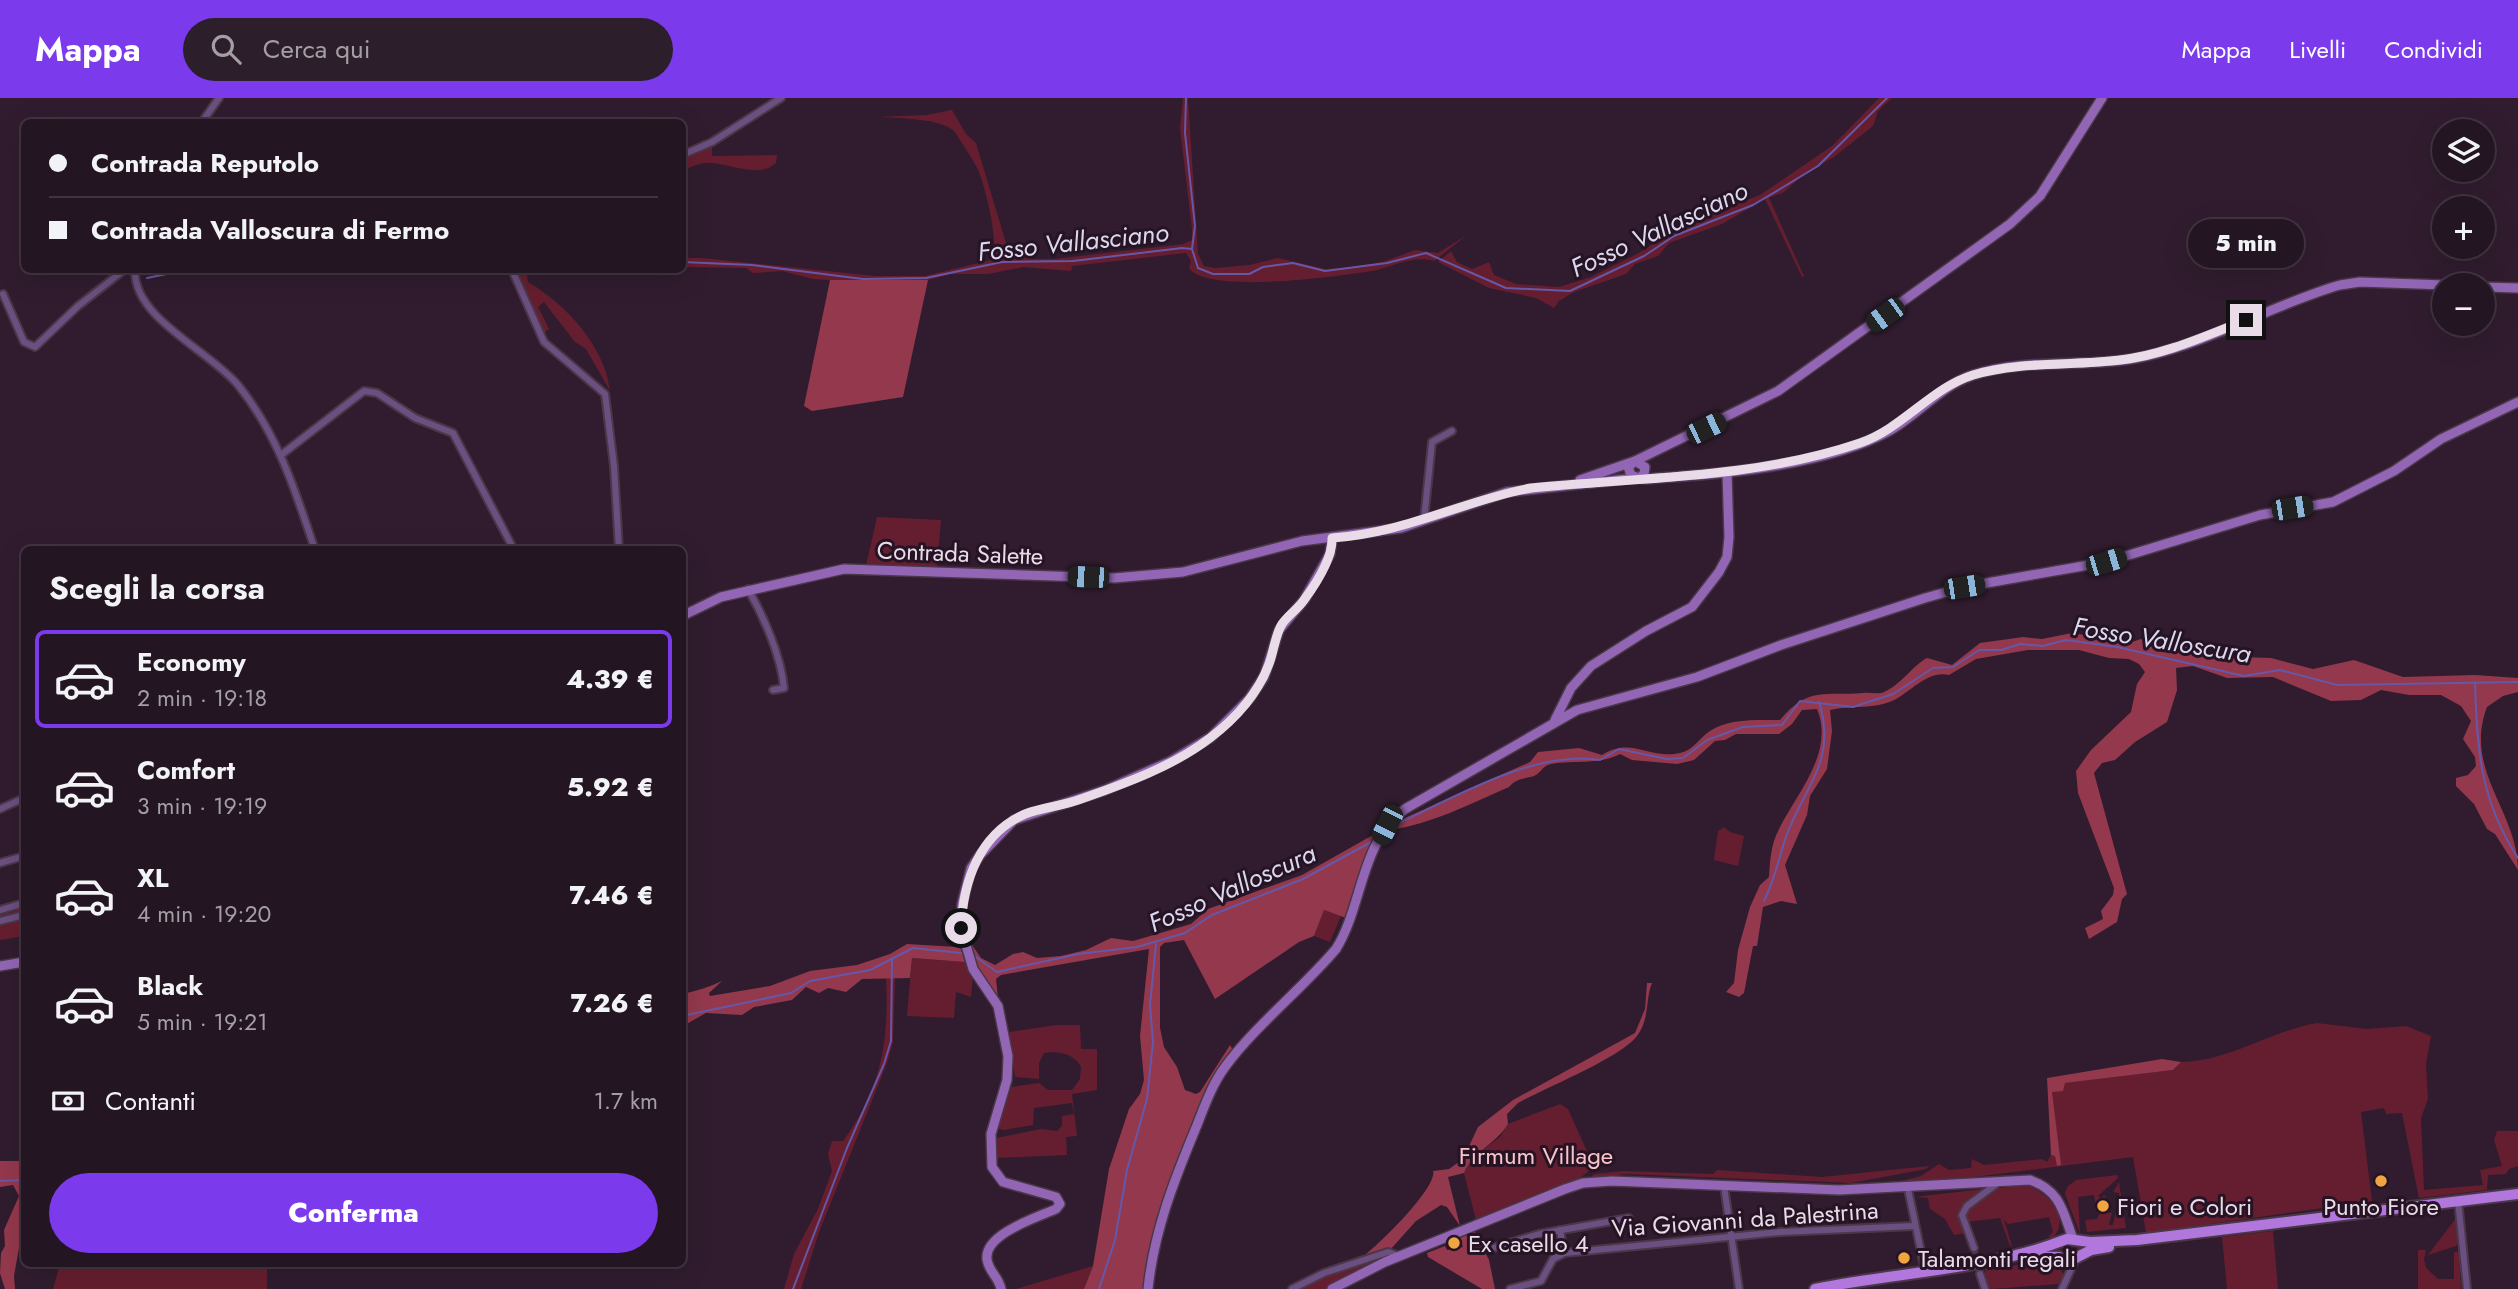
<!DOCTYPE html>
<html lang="it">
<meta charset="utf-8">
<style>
:root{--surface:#241522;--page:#2c1e2a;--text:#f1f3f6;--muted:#a39fa5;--line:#413440;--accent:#7c3aed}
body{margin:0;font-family:Jost,sans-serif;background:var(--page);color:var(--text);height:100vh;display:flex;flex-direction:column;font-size:26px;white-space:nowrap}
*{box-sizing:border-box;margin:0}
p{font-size:23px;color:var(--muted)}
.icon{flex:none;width:38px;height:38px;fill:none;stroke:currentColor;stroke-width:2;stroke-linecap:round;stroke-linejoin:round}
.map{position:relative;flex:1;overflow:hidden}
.details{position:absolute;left:21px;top:448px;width:665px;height:721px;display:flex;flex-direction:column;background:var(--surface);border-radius:10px;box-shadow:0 7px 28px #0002,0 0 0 2px var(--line)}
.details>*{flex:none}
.top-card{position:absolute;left:21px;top:21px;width:665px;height:154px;border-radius:10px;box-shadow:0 7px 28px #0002,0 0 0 2px var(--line);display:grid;align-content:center;height:154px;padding:0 28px;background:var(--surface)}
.controls{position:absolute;left:2432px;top:21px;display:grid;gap:14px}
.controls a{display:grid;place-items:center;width:63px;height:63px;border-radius:50%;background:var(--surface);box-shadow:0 7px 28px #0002,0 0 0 2px var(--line);font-size:35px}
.end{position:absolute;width:32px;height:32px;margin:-16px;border:9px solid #e9dce8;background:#111;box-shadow:0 0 0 4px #111}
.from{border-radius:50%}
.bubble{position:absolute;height:49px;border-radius:24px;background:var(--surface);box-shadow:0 7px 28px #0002,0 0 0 2px var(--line);font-size:23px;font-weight:800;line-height:49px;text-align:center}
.car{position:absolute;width:21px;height:42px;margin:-21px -10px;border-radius:9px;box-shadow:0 0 5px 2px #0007;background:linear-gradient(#222 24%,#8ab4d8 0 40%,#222 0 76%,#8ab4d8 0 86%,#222 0)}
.top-card b{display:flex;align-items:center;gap:24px;height:66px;font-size:26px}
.top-card b+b{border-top:2px solid var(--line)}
.top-card i{width:18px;height:18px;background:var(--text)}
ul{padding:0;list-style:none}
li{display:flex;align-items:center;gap:21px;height:98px;margin:0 14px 10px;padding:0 14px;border:4px solid transparent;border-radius:10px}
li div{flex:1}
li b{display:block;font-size:26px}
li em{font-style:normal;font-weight:800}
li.current{border-color:var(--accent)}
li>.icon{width:63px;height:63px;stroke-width:1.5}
h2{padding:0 28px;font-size:32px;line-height:84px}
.pay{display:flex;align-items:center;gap:18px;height:77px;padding:0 28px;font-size:26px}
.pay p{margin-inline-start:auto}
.button{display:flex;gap:14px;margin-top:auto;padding:14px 28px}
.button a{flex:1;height:80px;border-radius:42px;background:var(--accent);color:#fff;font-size:28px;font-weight:800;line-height:80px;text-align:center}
header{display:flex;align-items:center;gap:42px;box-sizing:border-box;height:98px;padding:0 35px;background:var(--accent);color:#fff}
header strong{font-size:33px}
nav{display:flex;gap:38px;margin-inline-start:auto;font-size:24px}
.search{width:490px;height:63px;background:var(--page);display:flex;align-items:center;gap:18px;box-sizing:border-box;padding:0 24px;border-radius:38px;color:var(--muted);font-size:26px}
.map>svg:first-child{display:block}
</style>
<header>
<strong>Mappa</strong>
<div class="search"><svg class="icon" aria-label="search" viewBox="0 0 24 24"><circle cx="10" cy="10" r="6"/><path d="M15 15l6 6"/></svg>Cerca qui</div>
<nav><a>Mappa</a><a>Livelli</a><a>Condividi</a></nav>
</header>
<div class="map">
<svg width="2518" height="1191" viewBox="0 0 2518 1191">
<rect width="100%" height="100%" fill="#301c2e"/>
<g fill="#651e2f">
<path d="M 1183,0 L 1188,0 L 1198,156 L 1204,168 L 1215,170 L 1249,167 L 1278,160 L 1325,171 L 1343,170 L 1383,164 L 1415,152 L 1438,155 L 1467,137 L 1434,163 C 1414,157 1393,169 1372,173 C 1339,178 1208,197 1189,170 L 1191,163 L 1186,155 L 1072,168 L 1071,173 L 1023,169 L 988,176 L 951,176 L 928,182 L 862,184 L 813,181 L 782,173 L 753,175 L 746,170 L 683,169 L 683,160 L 702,160 L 875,178 L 925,178 L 991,162 C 1001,151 985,87 978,72 C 972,59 962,46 955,34 C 943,20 896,20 877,19 L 926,17 L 952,12 L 966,36 L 976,45 L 1009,155 L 1033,161 L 1054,161 L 1184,146 L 1192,142 L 1192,131 L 1180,30 Z"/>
<polygon points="1879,0 1892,0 1878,13 1873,28 1834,59 1804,76 1784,94 1769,100 1804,178 1802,179 1765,101 1722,126 1669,145 1658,158 1635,166 1626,176 1574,194 1559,203 1554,210 1536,200 1489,190 1438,164 1451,153 1457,164 1472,171 1489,164 1494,177 1516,186 1559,189 1591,179 1637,156 1685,126 1760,97 1832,48"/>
<path d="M 712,48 L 712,58 L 777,57 L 776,65 C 758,82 726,63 704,65 C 697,66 689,70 683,72 L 683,58 Z"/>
<path d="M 514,172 L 526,172 L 528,184 C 566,206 605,249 610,293 L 586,251 L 575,244 L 544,204 L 538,209 L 549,231 L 542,236 Z"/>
<polygon points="877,419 941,422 937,469 866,468"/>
<polygon points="1724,729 1730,734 1744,738 1738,768 1714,762 1718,733"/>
<polygon points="24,805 24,838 0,842 0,812"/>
<polygon points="1324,812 1341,818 1330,844 1314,838"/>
<polygon points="912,860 965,864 973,876 971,899 956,894 954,920 907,918"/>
<path d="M 886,879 L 895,880 L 893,944 L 887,965 L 819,1134 L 801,1191 L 784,1191 L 794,1156 L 818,1111 L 832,1073 L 828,1056 L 832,1043 L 843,1043 C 882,990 889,943 886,879 Z"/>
<path d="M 2317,925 L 2367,931 L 2406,928 L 2431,938 L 2426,966 L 2428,1001 L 2421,1020 L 2424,1092 L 2483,1087 L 2480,1072 L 2502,1068 L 2494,1042 L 2497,1033 L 2518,1033 L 2518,1068 L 2509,1071 L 2506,1076 L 2488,1077 L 2487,1092 L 2419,1100 L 2402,1015 L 2386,1016 L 2384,1010 L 2361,1014 L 2372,1103 L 2146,1135 L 2133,1059 L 1917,1086 L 1893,1085 L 1921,1078 L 1939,1066 L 1949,1072 L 1971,1070 L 1972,1061 L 1984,1067 L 2042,1061 L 2047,1064 L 2051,1057 L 2055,1057 L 2057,1067 L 2060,1067 L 2051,994 L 2064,985 L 2173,972 L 2181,964 C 2230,963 2270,933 2317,925 Z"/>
<path d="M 1056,927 L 1080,927 L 1081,951 L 1097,951 L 1097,992 L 1072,996 L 1077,1038 L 1066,1039 L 1067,1057 L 995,1060 L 997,1040 L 1041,1031 L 1057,1033 L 1062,1028 L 1062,1018 L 1074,1016 L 1072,1005 L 1034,1010 L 1033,1027 L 1004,1032 L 997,1030 L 1011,989 L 1039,985 L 1048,992 L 1072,992 L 1080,981 L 1081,969 C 1074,955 1058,953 1044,955 L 1039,965 L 1039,981 L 1015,979 L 1009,934 Z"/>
<polygon points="1560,1006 1568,1011 1594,1069 1576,1083 1476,1122 1464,1075 1470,1061 1500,1039 1508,1026"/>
<polygon points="1929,1068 1926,1071 1851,1085 1626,1076 1590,1080 1594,1076 1622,1073 1713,1076 1717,1072 1822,1079"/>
<polygon points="2117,1077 2118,1080 2098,1098 2101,1100 2105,1097 2106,1103 2095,1104 2094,1097 2078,1099 2080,1136 2065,1096 2067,1089 2076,1082"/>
<polygon points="2119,1084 2126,1130 2087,1134 2085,1122 2097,1121 2100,1114 2112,1115 2109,1127 2113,1127 2116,1113 2121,1112 2119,1095 2113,1094"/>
<path d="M 2026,1087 C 2049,1095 2071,1118 2053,1140 L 2048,1139 L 2053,1134 L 2049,1119 L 2008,1126 L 2004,1122 L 2012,1148 L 2010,1148 L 2000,1120 L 1965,1124 L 1968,1110 L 1994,1091 Z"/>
<polygon points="1983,1091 1965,1107 1960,1116 1965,1135 1954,1137 1945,1121 1930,1111 1928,1100 1915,1099"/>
<polygon points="2456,1120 2459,1142 2456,1148 2428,1157"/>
<polygon points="2273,1133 2278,1191 2227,1191 2222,1139"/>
<polygon points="2418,1152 2426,1152 2424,1161 2426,1170 2438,1181 2454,1181 2454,1154 2459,1154 2461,1191 2418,1191"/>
<polygon points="1385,1159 1326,1191 1299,1191 1325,1178"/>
<polygon points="2049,1163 2059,1168 2064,1178 2058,1186 1991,1191 1986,1184 1985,1171"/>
<polygon points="60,1166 267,1166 267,1191 53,1191"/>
<polygon points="1093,1168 1084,1191 1016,1191"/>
</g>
<g fill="#94384d">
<polygon points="830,182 928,182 903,299 812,313 804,308"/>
<path d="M 2072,535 L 2132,544 L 2141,541 L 2155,551 L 2187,549 L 2215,558 L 2271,560 L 2313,571 L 2354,562 L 2403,579 L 2475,577 L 2518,580 L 2518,594 L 2503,598 L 2487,609 C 2463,673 2518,713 2518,772 L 2495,736 L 2487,731 L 2474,706 L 2456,688 L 2456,680 L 2468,677 L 2476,668 L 2475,659 L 2463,641 L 2471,623 L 2461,608 L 2441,597 L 2409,597 L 2381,592 L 2361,602 L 2331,603 L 2273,579 L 2227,580 L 2193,568 L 2176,570 L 2177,592 L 2167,624 L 2135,644 L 2115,662 L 2102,665 L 2094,675 L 2127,796 L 2122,801 L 2117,824 L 2089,841 L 2085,830 L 2103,821 L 2101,813 L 2113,797 L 2114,790 L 2078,695 L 2076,673 L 2091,652 L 2131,614 L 2137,586 L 2145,574 L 2139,566 L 2129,561 L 2109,560 L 2079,552 L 2028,552 L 1976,561 L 1949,577 C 1929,572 1912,592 1896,601 C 1875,612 1852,607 1830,612 L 1832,633 L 1827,671 L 1810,698 L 1807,717 L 1785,767 L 1797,806 L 1781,803 L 1763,809 L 1757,848 L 1753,848 L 1744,895 L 1739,899 L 1726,894 L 1734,885 L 1738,852 L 1750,809 L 1760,787 L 1769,779 C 1770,762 1771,746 1779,731 C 1797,695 1835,654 1817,611 L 1802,612 L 1792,626 L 1779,636 L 1736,636 L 1725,642 L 1715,643 L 1694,662 L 1677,666 L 1632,662 L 1620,656 C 1598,667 1575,662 1551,666 C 1543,667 1541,675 1534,678 C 1524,681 1516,680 1509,689 C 1470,706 1432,726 1389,732 L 1398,723 L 1530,664 L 1538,654 L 1579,650 L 1602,657 C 1631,638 1650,662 1680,655 C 1694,652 1699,640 1710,633 C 1728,620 1759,622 1780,622 C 1808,588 1825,598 1863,595 C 1870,594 1878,597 1884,594 C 1901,587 1912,568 1927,560 L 1952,567 L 1980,545 L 2023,539 L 2042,541 Z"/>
<polygon points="1380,733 1346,820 1324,812 1314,838 1299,844 1215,901 1184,842 1164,845 1160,849 1160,930 1164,949 1177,969 1185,992 1196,996 1200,994 1230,947 1234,954 1186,1048 1145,1191 1084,1191 1093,1168 1109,1071 1129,1011 1140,996 1144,982 1140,938 1149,851 1001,877 996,881 998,900 976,869 968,841 981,860 995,867 1013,856 1023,854 1037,860 1061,858 1086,852 1111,840 1133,843 1191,826 1208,811 1302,777"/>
<path d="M 907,846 L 957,849 L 961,851 L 965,864 L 912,860 L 910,880 L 862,881 L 846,894 L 828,890 L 819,895 L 806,889 L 792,902 L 754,909 L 742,917 L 706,915 L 683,928 L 683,896 C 696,893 709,889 722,883 L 709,895 L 710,898 L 770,888 L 810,873 L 857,867 L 890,856 Z"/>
<path d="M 1647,885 L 1652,885 C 1645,902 1650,921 1637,938 C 1620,960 1545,990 1518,1005 L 1507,1016 L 1508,1026 C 1496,1046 1473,1053 1464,1075 L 1448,1079 L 1460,1128 L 1447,1109 L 1441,1107 L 1416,1123 L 1390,1152 L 1357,1163 C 1373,1153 1438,1090 1433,1073 L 1449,1071 L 1463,1061 L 1478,1029 L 1513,1002 L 1635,935 L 1645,911 Z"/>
<polygon points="2162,961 2181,964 2173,972 2065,985 2063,993 2052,994 2061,1067 2057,1068 2055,1058 2051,1057 2047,980"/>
<polygon points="0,1063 24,1063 24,1122 14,1178 15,1191 5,1191 0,1175 1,1155 5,1148 4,1132 19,1098 13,1087 0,1089"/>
<polygon points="1475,1134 1489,1162 1495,1191 1482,1191 1428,1159 1427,1155 1445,1148 1447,1152 1463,1149 1460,1140"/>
</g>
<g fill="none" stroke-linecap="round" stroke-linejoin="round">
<g stroke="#6658a9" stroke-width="2">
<polyline points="1186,0 1185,35 1195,128 1192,151"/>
<polyline points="682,164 752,167 863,181 926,180 1002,164 1073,163 1182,150 1192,151 1198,170 1213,176 1249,176 1263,169 1293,165 1325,173 1387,165 1426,155 1506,190 1570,193 1644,158 1674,138 1753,107 1780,91 1818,68 1887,0"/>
<polyline points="147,180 186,172"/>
<path d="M 2475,584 C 2477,651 2480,702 2518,760"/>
<path d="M 1395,727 C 1453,700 1536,651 1600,662 L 1619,651 L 1667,661 L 1683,660 L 1707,642 L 1743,629 L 1782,627 L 1800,603 L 1853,609 L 1893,596 L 1933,570 L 1953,569 L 1979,552 L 2001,552 L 2020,546 L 2043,548 L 2066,542 L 2117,549 L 2244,578 L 2280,572 L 2337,587 L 2518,584"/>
<path d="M 1764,803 C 1775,782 1779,758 1787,736 C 1806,686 1837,662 1819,604"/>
<polyline points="976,859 997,874 1078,856 1137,849 1185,835 1212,817 1303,781 1373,743"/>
<polyline points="682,918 791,895 810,883 870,872 913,850 961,855"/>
<polyline points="0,1083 24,1082"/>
<polyline points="793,1191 847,1050 884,966 891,943 892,861"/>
<polyline points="1099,1191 1115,1142 1127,1072 1147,1001 1153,944 1150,907 1156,846"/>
</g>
<polyline stroke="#4c394a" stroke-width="6" stroke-dasharray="6 3" stroke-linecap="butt" points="1974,1150 1980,1176"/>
<g stroke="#4a3748" stroke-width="10">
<g id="street">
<polyline points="202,24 219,0"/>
<polyline points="682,57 712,44 781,0"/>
<path d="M 135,172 C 133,220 209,252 238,287 C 277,335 296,394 315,452"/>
<polyline points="512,172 544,244 605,296 614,368 619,452"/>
<polyline points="3,196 24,244 35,249 78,208 124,172"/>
<polyline points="281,357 364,293 377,295 415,320 453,335 514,452"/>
<polyline points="1424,422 1432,344 1452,333"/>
<path d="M 748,491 C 764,519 781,558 784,590 L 773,592"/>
<polyline points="0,711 24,700"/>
<polyline points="0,765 24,758"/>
<polyline points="0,812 24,805"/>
<polyline points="0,823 24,817"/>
<polyline points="1724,1088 1739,1191"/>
<polyline points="1908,1091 1925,1173"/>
<polyline points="2458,1102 2467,1191"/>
<polyline points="1560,1132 1564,1155"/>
<polyline points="1974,1150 1962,1117 1967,1108 1999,1084"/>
<polyline points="1490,1151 1539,1136 1629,1120"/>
<polyline points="1980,1176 1985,1191"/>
<polyline points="1292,1191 1324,1175 1388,1154 1399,1158"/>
<polyline points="1510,1191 1541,1183 1553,1161 1564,1155 1781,1134 1914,1128"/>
<polyline points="2062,1191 2076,1160"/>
</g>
</g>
<g stroke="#4a3748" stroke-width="12">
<g id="secondary">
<polyline points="2483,189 2518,190"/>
<polyline points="1635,363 1778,293 2010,126 2040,98 2102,0"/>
<path d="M 1639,380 L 1644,376 L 1645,369 L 1635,363 L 1628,369 L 1631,377 C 1644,384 1658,379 1672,379 C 1736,375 1832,364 1889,333 C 1918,317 1940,288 1973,277 C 2028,259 2090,271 2146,258 C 2213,243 2274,206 2340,187 L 2360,184 L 2445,187"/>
<polyline points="1580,382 1632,364"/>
<polyline points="682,518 721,499 844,471 1114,480 1183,474 1302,443 1401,430 1507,394 1636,380"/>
<polyline points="1555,622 1571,590 1591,568 1646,533 1692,509 1719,474 1727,459 1729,439 1727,375"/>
<polyline points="0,868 24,864"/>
<path d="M 1001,1191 C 999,1179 988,1173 987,1161 C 984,1136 1038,1119 1056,1111 L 1060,1106 L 1056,1099 L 1003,1084 L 992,1069 L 991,1036 L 1007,982 L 1008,958 L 998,908 L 973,871 L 961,830 L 962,806 L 971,770 L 980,757 L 1014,722 L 1105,692 L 1171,663 L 1211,639 L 1249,601 L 1264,579 L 1279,532 L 1304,502 L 1330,456 L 1332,440"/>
<path d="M 1148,1191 C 1154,1134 1173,1085 1195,1032 C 1204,1010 1211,988 1225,969 C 1255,928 1302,891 1336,851 C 1363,808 1360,744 1405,711 L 1577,612 L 1697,579 L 1781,547 L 1925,500 L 1964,489 L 2106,464 L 2260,417 L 2333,404 L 2394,373 L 2441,341 L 2518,304"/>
<path d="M 1332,1191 L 1385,1164 L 1565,1091 L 1583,1085 L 1612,1083 L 1839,1092 L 2030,1082 C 2061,1093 2063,1114 2073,1141"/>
</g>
</g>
<g stroke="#4a3748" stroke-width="14">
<g id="primary">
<polyline points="2028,1158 2059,1159 2068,1164 2091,1152 2109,1149"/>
<path d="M 1815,1191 C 1898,1174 1989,1172 2067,1141 L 2090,1144 L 2137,1142 L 2518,1096"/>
</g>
</g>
<use href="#street" stroke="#6b4f80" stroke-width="6"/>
<use href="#secondary" stroke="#9266b5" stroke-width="9"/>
<use href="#primary" stroke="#b177dd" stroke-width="10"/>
</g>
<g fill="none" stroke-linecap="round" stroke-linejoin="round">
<path stroke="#e9dce8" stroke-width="9" d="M 961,830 C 963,784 979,736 1025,716 C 1043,709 1063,708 1081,701 C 1124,686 1174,668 1210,640 C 1235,621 1258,595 1269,566 C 1274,553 1275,537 1282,526 C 1288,517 1298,511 1304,502 C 1315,487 1333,460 1332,440 C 1405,435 1462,403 1531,390 C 1642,379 1754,381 1860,345 C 1903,330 1931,290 1973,277 C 2020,263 2072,268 2120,262 C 2164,257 2205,238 2246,222"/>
</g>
<g fill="#f1a540" stroke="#261324" stroke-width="2.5">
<circle cx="2381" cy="1083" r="7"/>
<circle cx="2103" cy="1108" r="7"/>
<circle cx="1454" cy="1145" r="7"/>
<circle cx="1904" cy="1160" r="7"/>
</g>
<g text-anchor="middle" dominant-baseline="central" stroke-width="6" stroke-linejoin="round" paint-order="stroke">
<g font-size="24" fill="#e9dce8" stroke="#261324">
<text transform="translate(960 455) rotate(2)">Contrada Salette</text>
<text transform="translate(1745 1121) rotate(-4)">Via Giovanni da Palestrina</text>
</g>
<g font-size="24" fill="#f9c3ca" stroke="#261324">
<text x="1536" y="1057">Firmum Village</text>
</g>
<g font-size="24" fill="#e9dce8" stroke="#261324" text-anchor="start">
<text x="2117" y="1108">Fiori e Colori</text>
<text x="2381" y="1108" text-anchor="middle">Punto Fiore</text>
<text x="1468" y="1145">Ex casello 4</text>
<text x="1918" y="1160">Talamonti regali</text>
</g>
<g font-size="26" font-style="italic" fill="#dad8ef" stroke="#261324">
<text transform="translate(1659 131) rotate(-25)">Fosso Vallasciano</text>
<text transform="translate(1073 144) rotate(-6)">Fosso Vallasciano</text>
<text transform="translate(2162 542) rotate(9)">Fosso Valloscura</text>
<text transform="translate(1232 790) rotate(-24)">Fosso Valloscura</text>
</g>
</g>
</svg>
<div class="controls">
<a><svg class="icon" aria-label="layers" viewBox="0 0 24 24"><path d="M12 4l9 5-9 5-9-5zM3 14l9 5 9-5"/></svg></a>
<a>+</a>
<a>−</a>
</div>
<i class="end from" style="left:961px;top:830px"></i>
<i class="end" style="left:2246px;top:222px"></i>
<div class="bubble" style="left:2188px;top:121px;width:116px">5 min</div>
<i class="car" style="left:1885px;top:217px;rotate:234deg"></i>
<i class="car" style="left:1706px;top:330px;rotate:64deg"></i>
<i class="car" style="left:2292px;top:410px;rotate:81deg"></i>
<i class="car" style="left:2106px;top:464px;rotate:73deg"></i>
<i class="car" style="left:1088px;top:479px;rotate:272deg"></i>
<i class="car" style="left:1964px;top:489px;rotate:81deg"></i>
<i class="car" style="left:1387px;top:727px;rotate:207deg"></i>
<div class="top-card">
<b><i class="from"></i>Contrada Reputolo</b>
<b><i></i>Contrada Valloscura di Fermo</b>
</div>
<section class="details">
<h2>Scegli la corsa</h2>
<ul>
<li class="current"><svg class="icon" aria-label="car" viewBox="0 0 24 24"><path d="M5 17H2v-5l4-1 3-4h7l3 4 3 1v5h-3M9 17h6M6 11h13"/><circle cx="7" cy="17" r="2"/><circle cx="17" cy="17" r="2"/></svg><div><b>Economy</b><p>2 min · 19:18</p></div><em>4.39 €</em></li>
<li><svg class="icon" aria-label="car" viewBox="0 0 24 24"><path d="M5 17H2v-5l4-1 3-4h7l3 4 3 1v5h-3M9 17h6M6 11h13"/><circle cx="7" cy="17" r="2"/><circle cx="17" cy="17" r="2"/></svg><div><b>Comfort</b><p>3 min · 19:19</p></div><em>5.92 €</em></li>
<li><svg class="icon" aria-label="car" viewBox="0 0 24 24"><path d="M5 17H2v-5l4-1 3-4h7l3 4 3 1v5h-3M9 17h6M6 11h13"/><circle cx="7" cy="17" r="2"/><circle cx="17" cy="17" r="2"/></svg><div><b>XL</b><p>4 min · 19:20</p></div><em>7.46 €</em></li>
<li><svg class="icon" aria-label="car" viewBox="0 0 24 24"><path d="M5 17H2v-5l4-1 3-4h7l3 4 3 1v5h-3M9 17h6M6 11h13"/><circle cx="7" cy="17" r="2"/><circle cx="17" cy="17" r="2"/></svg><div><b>Black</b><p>5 min · 19:21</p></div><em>7.26 €</em></li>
</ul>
<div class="pay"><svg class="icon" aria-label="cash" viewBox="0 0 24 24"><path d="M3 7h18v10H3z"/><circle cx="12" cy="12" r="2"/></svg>Contanti<p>1.7 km</p></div>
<div class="button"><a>Conferma</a></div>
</section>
</div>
